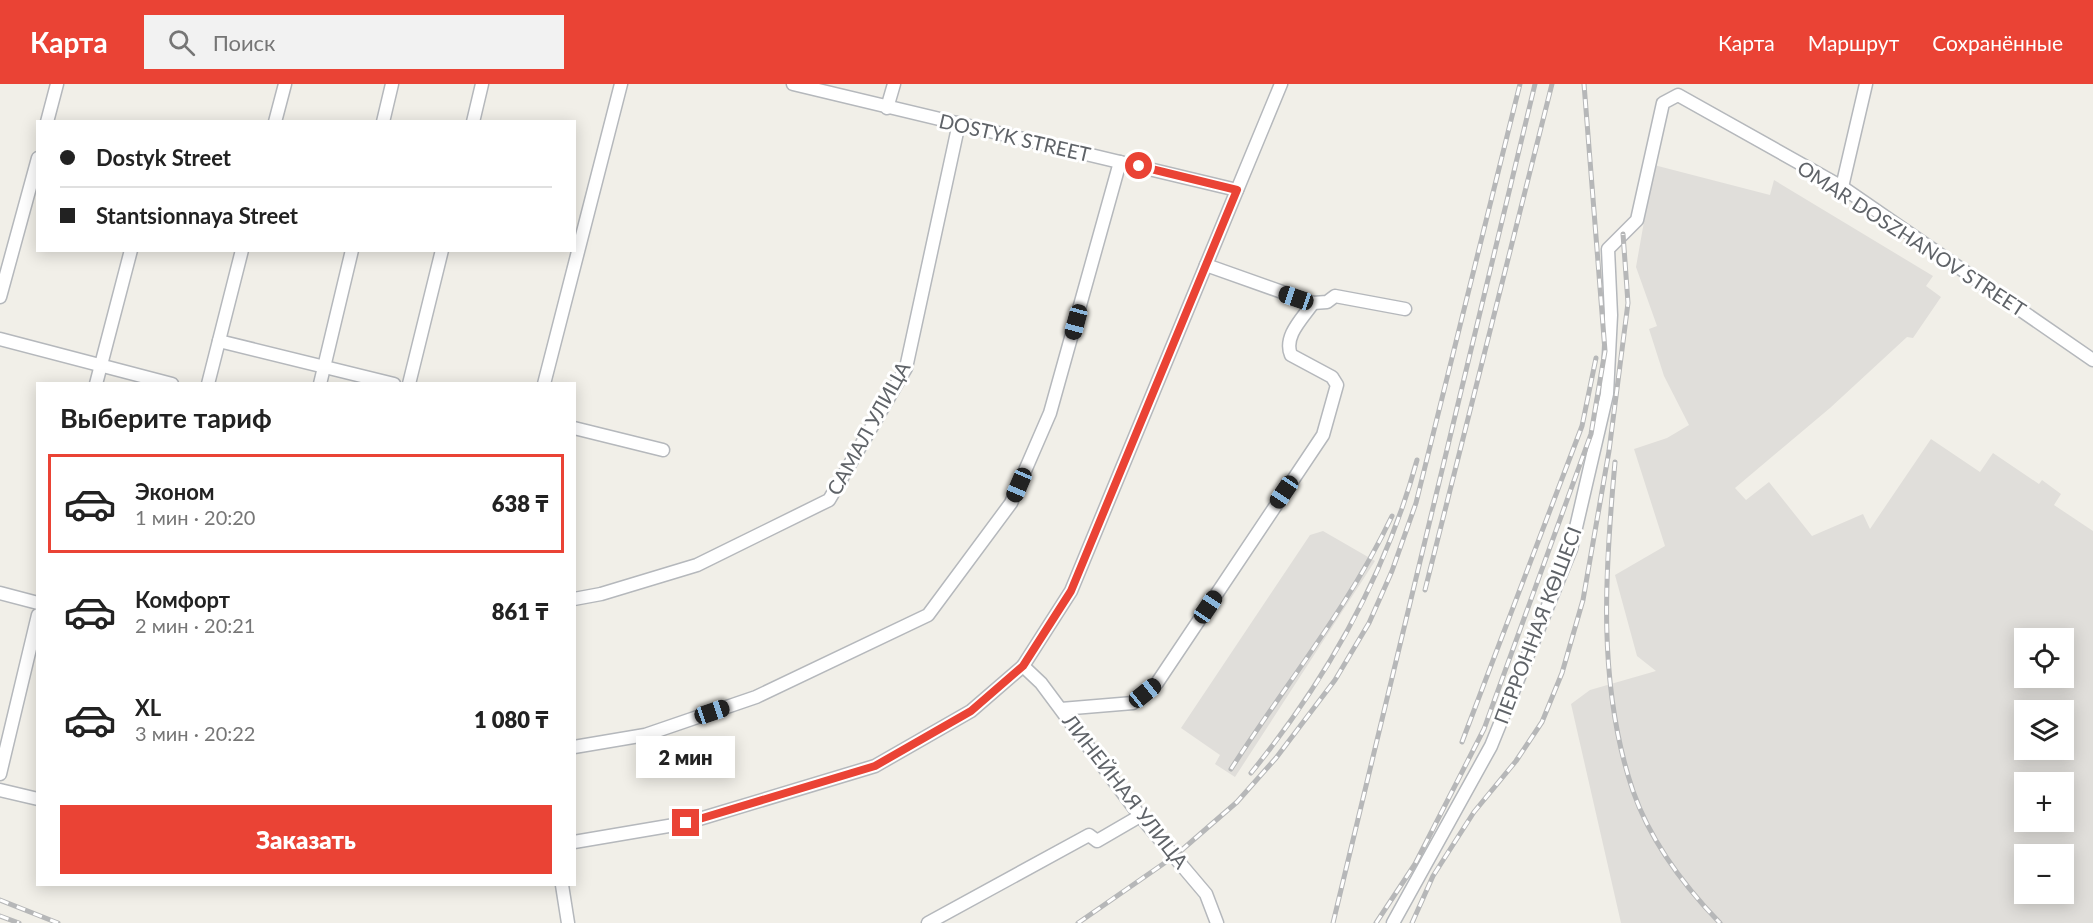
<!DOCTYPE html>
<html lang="ru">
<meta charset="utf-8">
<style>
:root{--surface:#fff;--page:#f2f2f2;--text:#222;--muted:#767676;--line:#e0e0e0;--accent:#ea4335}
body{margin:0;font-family:Lato,sans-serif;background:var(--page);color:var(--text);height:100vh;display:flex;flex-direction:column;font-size:22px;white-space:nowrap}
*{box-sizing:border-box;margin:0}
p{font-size:20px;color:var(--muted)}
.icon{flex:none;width:33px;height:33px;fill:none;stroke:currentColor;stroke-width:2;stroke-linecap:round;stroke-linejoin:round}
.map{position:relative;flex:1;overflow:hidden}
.sheet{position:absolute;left:36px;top:298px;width:540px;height:504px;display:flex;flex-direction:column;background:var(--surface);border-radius:0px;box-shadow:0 3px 15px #0003}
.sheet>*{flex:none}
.guide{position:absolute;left:36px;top:36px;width:540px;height:132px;border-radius:0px;box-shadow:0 3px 15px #0003;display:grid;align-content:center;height:132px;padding:0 24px;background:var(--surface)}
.fabs{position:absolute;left:2014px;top:544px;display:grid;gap:12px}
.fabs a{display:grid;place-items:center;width:60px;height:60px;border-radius:0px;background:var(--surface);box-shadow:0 3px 15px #0003;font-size:30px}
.end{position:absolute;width:27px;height:27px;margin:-14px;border:8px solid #ea4335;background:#fff;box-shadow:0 0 0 3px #fff}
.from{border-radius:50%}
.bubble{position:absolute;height:42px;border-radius:0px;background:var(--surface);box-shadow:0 3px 15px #0003;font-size:20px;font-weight:800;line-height:42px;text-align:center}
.car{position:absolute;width:18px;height:36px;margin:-18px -9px;border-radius:8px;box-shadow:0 0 4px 2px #0007;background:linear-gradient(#222 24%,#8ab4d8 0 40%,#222 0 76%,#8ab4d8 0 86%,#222 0)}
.guide b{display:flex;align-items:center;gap:21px;height:57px;font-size:22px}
.guide b+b{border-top:2px solid var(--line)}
.guide i{width:15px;height:15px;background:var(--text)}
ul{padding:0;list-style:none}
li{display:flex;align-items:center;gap:18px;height:99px;margin:0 12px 9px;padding:0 12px;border:3px solid transparent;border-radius:0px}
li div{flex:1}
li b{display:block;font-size:22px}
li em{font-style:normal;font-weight:800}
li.selected{border-color:var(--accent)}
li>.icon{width:54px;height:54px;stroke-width:1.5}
h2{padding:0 24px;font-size:27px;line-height:72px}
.action{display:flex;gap:12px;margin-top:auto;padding:12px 24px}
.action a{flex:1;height:69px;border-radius:0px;background:var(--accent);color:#fff;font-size:24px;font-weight:800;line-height:69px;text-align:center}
header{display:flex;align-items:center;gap:36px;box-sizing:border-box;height:84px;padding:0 30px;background:var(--accent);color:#fff}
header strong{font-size:28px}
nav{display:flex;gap:33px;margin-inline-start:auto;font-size:21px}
.search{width:420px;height:54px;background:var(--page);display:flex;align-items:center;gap:15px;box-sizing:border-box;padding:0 21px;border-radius:0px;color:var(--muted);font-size:22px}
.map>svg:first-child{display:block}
</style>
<header>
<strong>Карта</strong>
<div class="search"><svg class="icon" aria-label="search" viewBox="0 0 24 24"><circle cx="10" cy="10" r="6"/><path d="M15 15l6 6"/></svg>Поиск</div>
<nav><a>Карта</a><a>Маршрут</a><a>Сохранённые</a></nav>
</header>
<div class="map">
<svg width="2093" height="839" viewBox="0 0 2093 839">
<rect width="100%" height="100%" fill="#f1efe8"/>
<g fill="#e0deda" fill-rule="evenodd">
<path d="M 1654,81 L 1770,111 L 1774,96 L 1933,192 L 1926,202 L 1941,213 L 1913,254 L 1907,253 L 1830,324 L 1735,404 L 1746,416 L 1769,398 L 1812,452 L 1863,430 L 1870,445 L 1931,355 L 1980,388 L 1993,369 L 2039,400 L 2042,396 L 2061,410 L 2054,421 L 2093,447 L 2093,839 L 1621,839 L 1571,620 L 1590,606 L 1656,587 L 1637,572 L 1615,491 L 1665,462 L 1634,365 L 1667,354 L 1689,341 L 1664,292 L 1649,245 L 1657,242 L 1636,183 ZM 2025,555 L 2064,555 L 2064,594 L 2025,594 ZM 2025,627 L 2064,627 L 2064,666 L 2025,666 ZM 2025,699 L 2064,699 L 2064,738 L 2025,738 ZM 2025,771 L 2064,771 L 2064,810 L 2025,810 Z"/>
<polygon points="1323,447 1375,477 1235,693 1215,680 1220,671 1181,644 1310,451"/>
</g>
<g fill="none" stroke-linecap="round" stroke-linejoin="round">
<g stroke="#b5b8bc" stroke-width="15">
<g id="minor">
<polyline points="793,0 1237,106"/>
<polyline points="887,24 894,0"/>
<polyline points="47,38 57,0"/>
<polyline points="275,38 285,0"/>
<polyline points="383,38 392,0"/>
<polyline points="473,38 482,0"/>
<polyline points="1842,103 1866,0"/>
<polyline points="1206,181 1313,219 1327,218 1335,212 1405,225"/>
<polyline points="0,213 38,74"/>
<polyline points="0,255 172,300"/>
<polyline points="219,257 394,300"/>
<polyline points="96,300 131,166"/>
<polyline points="208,300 242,166"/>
<polyline points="320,300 352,166"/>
<polyline points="409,300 442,166"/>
<polyline points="544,300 621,0"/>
<polyline points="574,344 663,366"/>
<polyline points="0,509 38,519"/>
<polyline points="574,515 601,510 697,481 829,416 906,284 959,39"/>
<polyline points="1023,582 1041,599 1140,732 1206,810 1217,839"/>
<path d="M 1061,625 L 1133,619 L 1157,599 L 1323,351 L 1337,301 L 1332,293 L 1291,271 C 1283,252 1303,234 1313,219"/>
<polyline points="574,663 645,651 756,613 928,531 1011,419 1050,329 1120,78"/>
<polyline points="0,690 38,531"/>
<polyline points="0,706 38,715"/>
<polyline points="574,758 686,739 875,682 971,627 1023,582 1071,507 1281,0"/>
<polyline points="562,801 568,839"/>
<polyline points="928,839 1089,751 1097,757 1140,732"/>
<polyline points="1393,839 1491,662 1571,465 1607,310 1611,231 1608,165 1637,136 1663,19 1678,11 1842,103 2093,276"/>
</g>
</g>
<use href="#minor" stroke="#fff" stroke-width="12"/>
<g stroke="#b6b7b8" stroke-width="5">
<g id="rail">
<path d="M 1615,378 C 1605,487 1597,601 1633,707 C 1650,756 1684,802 1720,839"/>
<polyline points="1425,506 1552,0"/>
<polyline points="1462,658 1582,342 1596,274"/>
<path d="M 1231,685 C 1285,601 1349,523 1392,432"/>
<path d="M 1251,689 C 1327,595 1385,493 1417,376"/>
<polyline points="0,816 58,839"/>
<polyline points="0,832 19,839"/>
<polyline points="1078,839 1176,771 1237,718 1276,674 1335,596 1369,539 1392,487 1416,419 1520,0"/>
<polyline points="1333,839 1535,0"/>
<polyline points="1376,839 1415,780 1484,645 1591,350 1605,267 1584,0"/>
<polyline points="1412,839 1433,792 1474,728 1516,677 1542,638 1562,589 1583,516 1609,367 1628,219 1623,150"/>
</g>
</g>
<use href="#rail" stroke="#fff" stroke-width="3" stroke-dasharray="9" stroke-linecap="butt"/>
</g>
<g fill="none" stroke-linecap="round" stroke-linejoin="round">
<polyline stroke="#ea4335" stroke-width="8" points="686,739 875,682 971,627 1023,582 1071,507 1237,106 1139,82"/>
</g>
<g text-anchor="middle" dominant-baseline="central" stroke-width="6" stroke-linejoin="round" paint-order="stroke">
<g font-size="20" fill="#5f6368" stroke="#fff">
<text transform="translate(1015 53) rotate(13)">DOSTYK STREET</text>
<text transform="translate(1912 154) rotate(33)">OMAR DOSZHANOV STREET</text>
<text transform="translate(868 344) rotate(-61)">САМАЛ УЛИЦА</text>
<text transform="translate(1537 541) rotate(-69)">ПЕРРОННАЯ КӨШЕСІ</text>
<text transform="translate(1126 707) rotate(52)">ЛИНЕЙНАЯ УЛИЦА</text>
</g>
</g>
</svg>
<div class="fabs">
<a><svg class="icon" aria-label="locate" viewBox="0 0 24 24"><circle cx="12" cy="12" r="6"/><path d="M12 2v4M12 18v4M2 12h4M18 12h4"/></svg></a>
<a><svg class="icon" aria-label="layers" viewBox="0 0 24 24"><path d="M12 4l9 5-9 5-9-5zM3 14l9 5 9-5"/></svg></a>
<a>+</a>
<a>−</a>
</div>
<i class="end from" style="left:1139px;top:82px"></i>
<i class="end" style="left:686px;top:739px"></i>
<div class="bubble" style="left:636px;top:652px;width:99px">2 мин</div>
<i class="car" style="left:1296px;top:214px;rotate:289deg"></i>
<i class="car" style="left:1076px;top:238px;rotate:195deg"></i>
<i class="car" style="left:1019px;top:401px;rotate:203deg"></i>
<i class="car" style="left:1284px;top:408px;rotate:214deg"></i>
<i class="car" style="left:1208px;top:523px;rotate:34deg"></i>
<i class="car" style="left:1145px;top:609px;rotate:51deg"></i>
<i class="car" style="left:712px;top:628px;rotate:71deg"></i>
<div class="guide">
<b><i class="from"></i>Dostyk Street</b>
<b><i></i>Stantsionnaya Street</b>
</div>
<section class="sheet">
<h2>Выберите тариф</h2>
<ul>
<li class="selected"><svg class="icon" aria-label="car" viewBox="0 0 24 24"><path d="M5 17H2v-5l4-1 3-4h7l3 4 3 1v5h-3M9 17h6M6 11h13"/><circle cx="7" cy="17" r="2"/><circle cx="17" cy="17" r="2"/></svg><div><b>Эконом</b><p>1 мин · 20:20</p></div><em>638 ₸</em></li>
<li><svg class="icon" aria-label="car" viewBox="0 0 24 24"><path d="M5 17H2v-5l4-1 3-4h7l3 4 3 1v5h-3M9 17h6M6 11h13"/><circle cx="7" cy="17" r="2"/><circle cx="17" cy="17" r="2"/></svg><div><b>Комфорт</b><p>2 мин · 20:21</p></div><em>861 ₸</em></li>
<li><svg class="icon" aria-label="car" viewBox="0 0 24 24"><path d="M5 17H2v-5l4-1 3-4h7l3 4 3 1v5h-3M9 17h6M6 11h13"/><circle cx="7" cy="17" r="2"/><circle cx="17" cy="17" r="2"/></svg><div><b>XL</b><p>3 мин · 20:22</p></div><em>1 080 ₸</em></li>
</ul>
<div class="action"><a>Заказать</a></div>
</section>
</div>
